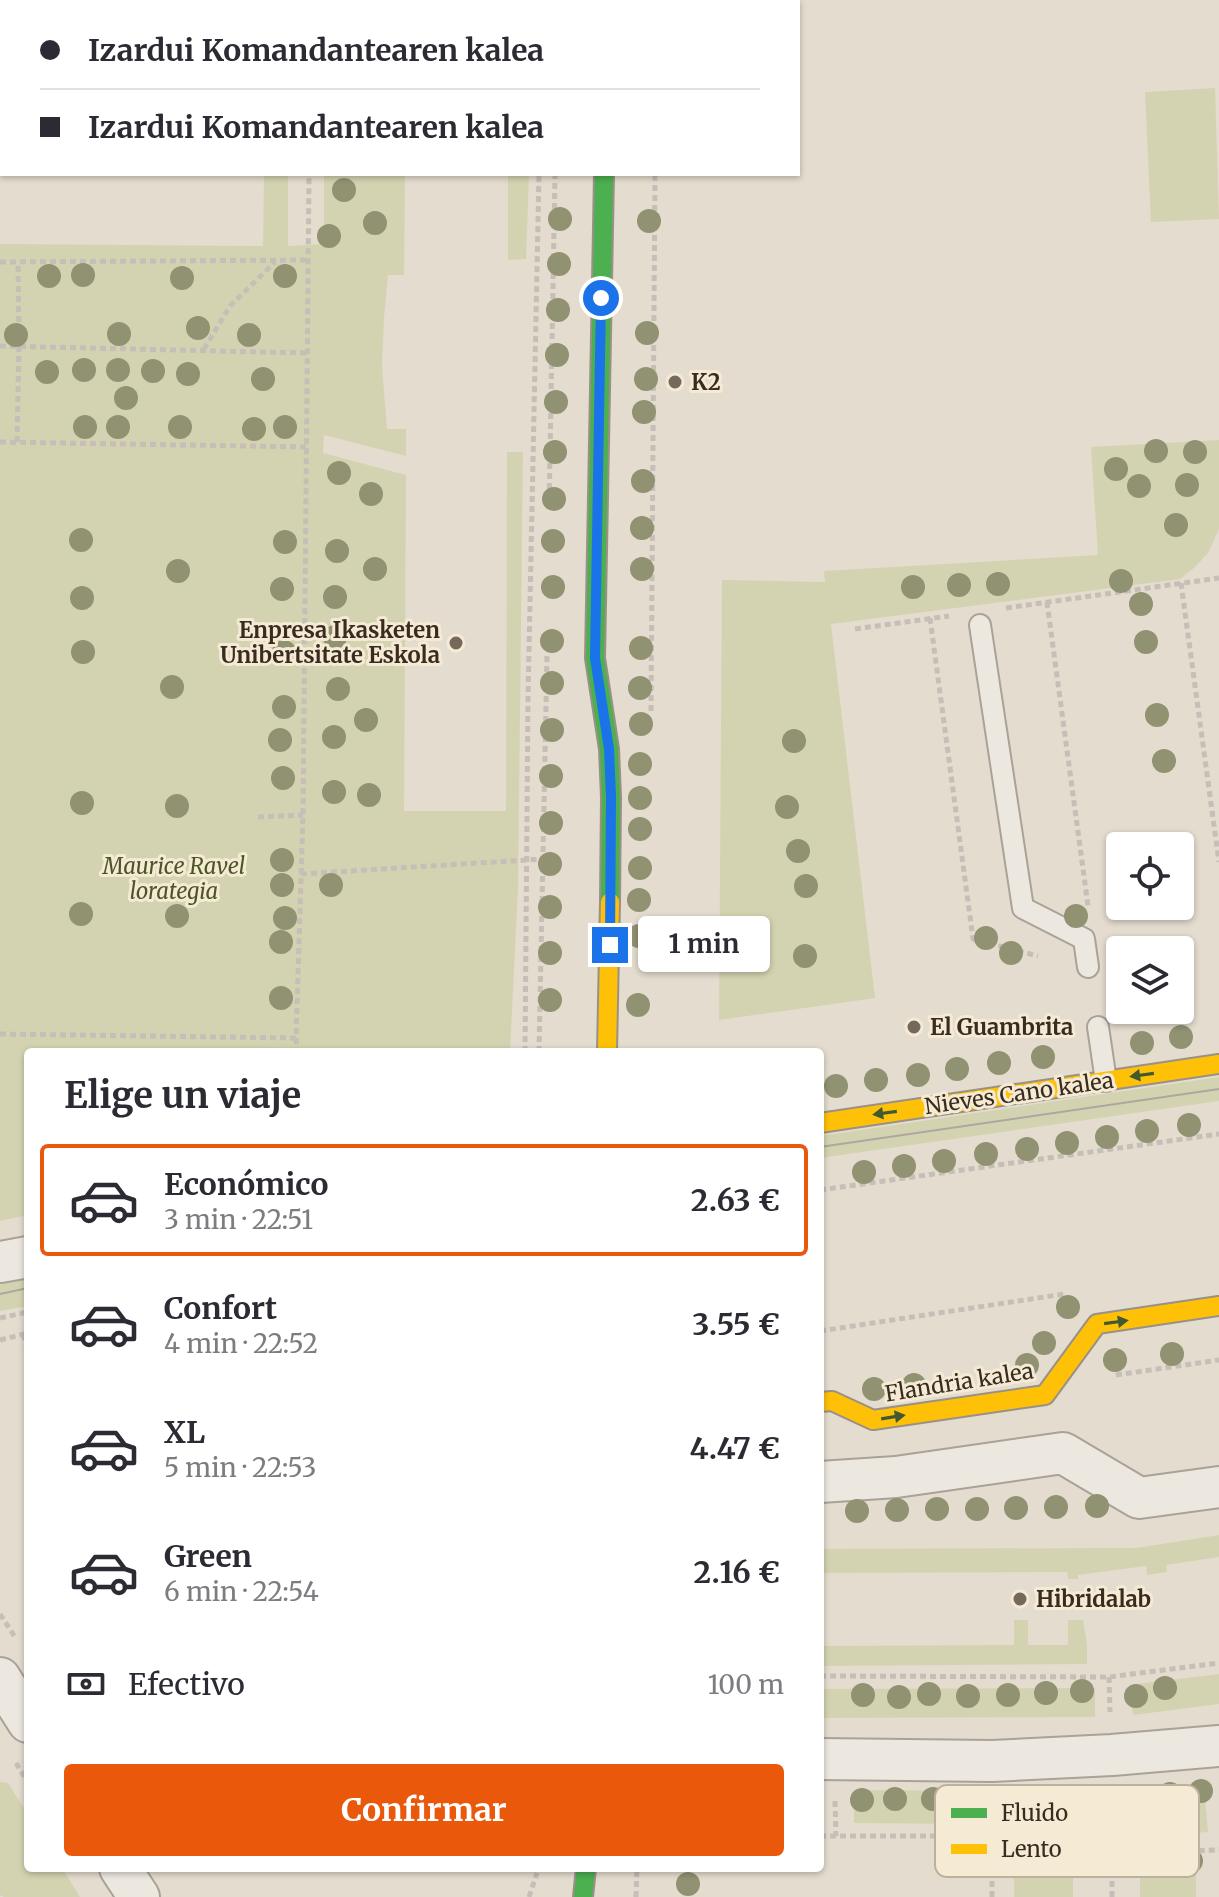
<!DOCTYPE html>
<html lang="es">
<meta charset="utf-8">
<style>
:root{--surface:#fff;--page:#f2f2f3;--text:#2b2b33;--muted:#7c7c81;--line:#e1e1e2;--accent:#ea580c}
body{margin:0;font-family:Merriweather,serif;background:var(--page);color:var(--text);height:100vh;display:flex;flex-direction:column;font-size:30px;white-space:nowrap}
*{box-sizing:border-box;margin:0}
p{font-size:26px;color:var(--muted)}
.icon{flex:none;width:44px;height:44px;fill:none;stroke:currentColor;stroke-width:2;stroke-linecap:round;stroke-linejoin:round}
.map{position:relative;flex:1;overflow:hidden}
.side{position:absolute;left:24px;top:1048px;width:800px;height:824px;display:flex;flex-direction:column;background:var(--surface);border-radius:8px;box-shadow:0 2px 6px #0004}
.side>*{flex:none}
.banner{position:absolute;left:0px;top:0px;width:800px;height:176px;box-shadow:0 2px 6px #0004;display:grid;align-content:center;height:176px;padding:0 40px;background:var(--surface)}
.buttons{position:absolute;left:1106px;top:832px;display:grid;gap:16px}
.buttons a{display:grid;place-items:center;width:88px;height:88px;border-radius:8px;background:var(--surface);box-shadow:0 2px 6px #0004;font-size:40px}
.end{position:absolute;width:36px;height:36px;margin:-18px;border:10px solid #1a73e8;background:#fff;box-shadow:0 0 0 4px #fff}
.from{border-radius:50%}
.bubble{position:absolute;height:56px;border-radius:8px;background:var(--surface);box-shadow:0 2px 6px #0004;font-size:26px;font-weight:700;line-height:56px;text-align:center}
.banner b{display:flex;align-items:center;gap:28px;height:76px;font-size:30px}
.banner b+b{border-top:2px solid var(--line)}
.banner i{width:20px;height:20px;background:var(--text)}
ul{padding:0;list-style:none}
li{display:flex;align-items:center;gap:24px;height:112px;margin:0 16px 12px;padding:0 24px;border:4px solid transparent;border-radius:8px}
li div{flex:1}
li b{display:block;font-size:30px}
li em{font-style:normal;font-weight:700}
li.current{border-color:var(--accent)}
li>.icon{width:72px;height:72px;stroke-width:1.5}
h2{padding:0 40px;font-size:36px;line-height:96px}
.pay{display:flex;align-items:center;gap:20px;height:88px;padding:0 40px;font-size:30px}
.pay p{margin-inline-start:auto}
.button{display:flex;gap:16px;margin-top:auto;padding:16px 40px}
.button a{flex:1;height:92px;border-radius:8px;background:var(--accent);color:#fff;font-size:32px;font-weight:700;line-height:92px;text-align:center}
.map>svg:first-child{display:block}
</style>
<div class="map">
<svg width="1219" height="1897" viewBox="0 0 1219 1897">
<rect width="100%" height="100%" fill="#e4dcce"/>
<g fill="#d4d3b1">
<polygon points="1215,88 1219,219 1151,222 1145,92"/>
<polygon points="264,174 288,174 288,246 324,244 324,174 405,174 404,275 388,275 384,318 382,366 387,429 406,429 406,456 324,435 323,453 406,475 404,811 506,811 507,452 523,452 518,888 510,1052 28,1052 28,1215 0,1221 0,244 263,246"/>
<polygon points="508,174 529,174 526,259 508,260"/>
<polygon points="1219,440 1219,529 1208,553 1195,567 1180,579 831,624 875,998 719,1020 722,580 825,582 824,571 1098,555 1091,447"/>
<polygon points="1219,1077 1219,1101 820,1158 820,1136"/>
<polygon points="28,1274 28,1306 0,1311 0,1279"/>
<polygon points="1219,1535 1219,1557 1166,1565 1167,1572 1147,1575 1146,1566 1078,1575 1078,1579 1068,1579 1067,1572 820,1573 820,1549 1136,1548"/>
<polygon points="1014,1620 1028,1620 1028,1645 1068,1645 1068,1620 1083,1620 1087,1644 1087,1664 820,1666 820,1646 1014,1645"/>
<polygon points="1219,1674 1219,1704 1133,1715 1129,1685"/>
<polygon points="1095,1688 1095,1717 820,1718 820,1689"/>
<polygon points="0,1782 8,1783 28,1815 28,1868 62,1868 80,1897 4,1897 0,1895"/>
<polygon points="854,1790 979,1791 979,1824 854,1823"/>
<polygon points="1205,1799 1208,1832 1132,1838 1129,1806"/>
<polygon points="1014,1862 1073,1863 1073,1897 1014,1897"/>
<rect x="1140" y="1868" width="56" height="29"/>
</g>
<g fill="none" stroke-linecap="round" stroke-linejoin="round">
<g stroke="#aaa297" stroke-width="24">
<g id="lane">
<polyline points="980,625 1023,908 1084,939 1088,967"/>
<polyline points="1098,1027 1106,1081"/>
</g>
</g>
<g stroke="#aaa297" stroke-width="44">
<g id="street">
<polyline points="0,1262 28,1257"/>
<polyline points="820,1482 896,1477 1063,1453 1139,1498 1219,1487"/>
<polyline points="0,1678 28,1722"/>
<polyline points="820,1759 992,1761 1112,1755 1219,1746"/>
<polyline points="120,1868 139,1897"/>
</g>
</g>
<g stroke="#999187" stroke-width="22">
<g id="fast">
<polyline points="610,2 611,0"/>
<polyline points="604,174 595,658 609,749 611,797 610,902"/>
<polyline points="583,1897 586,1868"/>
</g>
</g>
<g stroke="#999187" stroke-width="22">
<g id="slow">
<polyline points="607,1052 610,902"/>
<polyline points="820,1123 1219,1064"/>
<polyline points="820,1402 832,1401 873,1420 1045,1395 1097,1324 1219,1306"/>
</g>
</g>
<g stroke="#c5bfb7" stroke-width="5" stroke-dasharray="6 4" stroke-linecap="butt">
<polyline points="312,2 312,0"/>
<polyline points="547,2 547,0"/>
<polyline points="560,2 561,0"/>
<polyline points="663,2 663,0"/>
<polyline points="0,262 307,260"/>
<polyline points="0,346 307,353"/>
<polyline points="204,349 230,306 275,262"/>
<polyline points="0,442 306,447"/>
<polyline points="17,442 19,346 18,263"/>
<polyline points="549,509 555,174"/>
<polyline points="1181,583 1219,862"/>
<polyline points="1047,602 1088,906"/>
<polyline points="1006,608 1219,578"/>
<polyline points="930,618 973,939 1038,956"/>
<polyline points="855,629 949,616"/>
<polyline points="651,711 655,174"/>
<polyline points="258,817 303,815"/>
<polyline points="301,874 543,859"/>
<polyline points="0,1034 296,1038 303,815 309,174"/>
<polyline points="296,1038 297,1052"/>
<polyline points="525,1052 528,699 539,174"/>
<polyline points="539,1052 547,655"/>
<polyline points="820,1190 1219,1134"/>
<polyline points="0,1318 28,1312"/>
<polyline points="820,1331 1064,1294"/>
<polyline points="23,1334 28,1350"/>
<polyline points="0,1340 28,1333"/>
<polyline points="1116,1375 1219,1360"/>
<polyline points="0,1614 15,1637"/>
<polyline points="820,1676 1109,1677 1219,1663"/>
<polyline points="1109,1677 1110,1712"/>
<polyline points="16,1763 28,1783"/>
<polyline points="835,1801 836,1836"/>
<polyline points="820,1836 993,1836 1112,1853 1219,1850"/>
<polyline points="529,1897 537,1873"/>
<polyline points="636,1897 637,1868"/>
<polyline points="992,1897 992,1802"/>
<polyline points="1112,1897 1112,1798"/>
</g>
<use href="#lane" stroke="#ece8e0" stroke-width="20"/>
<use href="#street" stroke="#ece8e0" stroke-width="40"/>
<use href="#fast" stroke="#4caf50" stroke-width="18"/>
<use href="#slow" stroke="#ffc107" stroke-width="18"/>
<g stroke="#ada7a0" stroke-width="2">
<polyline points="820,1147 1219,1089"/>
<polyline points="0,1294 28,1288"/>
</g>
</g>
<g fill="#909272">
<circle cx="344" cy="190" r="12"/>
<circle cx="560" cy="219" r="12"/>
<circle cx="649" cy="221" r="12"/>
<circle cx="375" cy="223" r="12"/>
<circle cx="329" cy="236" r="12"/>
<circle cx="559" cy="264" r="12"/>
<circle cx="83" cy="275" r="12"/>
<circle cx="49" cy="276" r="12"/>
<circle cx="285" cy="276" r="12"/>
<circle cx="182" cy="278" r="12"/>
<circle cx="558" cy="310" r="12"/>
<circle cx="198" cy="328" r="12"/>
<circle cx="647" cy="333" r="12"/>
<circle cx="119" cy="334" r="12"/>
<circle cx="16" cy="335" r="12"/>
<circle cx="249" cy="335" r="12"/>
<circle cx="557" cy="355" r="12"/>
<circle cx="84" cy="370" r="12"/>
<circle cx="118" cy="370" r="12"/>
<circle cx="153" cy="371" r="12"/>
<circle cx="47" cy="372" r="12"/>
<circle cx="188" cy="374" r="12"/>
<circle cx="263" cy="379" r="12"/>
<circle cx="646" cy="379" r="12"/>
<circle cx="126" cy="398" r="12"/>
<circle cx="556" cy="402" r="12"/>
<circle cx="644" cy="412" r="12"/>
<circle cx="85" cy="427" r="12"/>
<circle cx="118" cy="427" r="12"/>
<circle cx="180" cy="427" r="12"/>
<circle cx="285" cy="427" r="12"/>
<circle cx="254" cy="429" r="12"/>
<circle cx="1156" cy="451" r="12"/>
<circle cx="555" cy="452" r="12"/>
<circle cx="1195" cy="452" r="12"/>
<circle cx="1116" cy="469" r="12"/>
<circle cx="339" cy="473" r="12"/>
<circle cx="643" cy="481" r="12"/>
<circle cx="1187" cy="485" r="12"/>
<circle cx="1139" cy="486" r="12"/>
<circle cx="371" cy="494" r="12"/>
<circle cx="554" cy="499" r="12"/>
<circle cx="1176" cy="525" r="12"/>
<circle cx="642" cy="528" r="12"/>
<circle cx="81" cy="540" r="12"/>
<circle cx="553" cy="541" r="12"/>
<circle cx="285" cy="542" r="12"/>
<circle cx="337" cy="551" r="12"/>
<circle cx="375" cy="569" r="12"/>
<circle cx="642" cy="569" r="12"/>
<circle cx="178" cy="571" r="12"/>
<circle cx="1121" cy="581" r="12"/>
<circle cx="998" cy="584" r="12"/>
<circle cx="959" cy="585" r="12"/>
<circle cx="553" cy="587" r="12"/>
<circle cx="913" cy="587" r="12"/>
<circle cx="282" cy="589" r="12"/>
<circle cx="335" cy="597" r="12"/>
<circle cx="82" cy="598" r="12"/>
<circle cx="1141" cy="604" r="12"/>
<circle cx="335" cy="637" r="12"/>
<circle cx="552" cy="641" r="12"/>
<circle cx="1146" cy="642" r="12"/>
<circle cx="641" cy="648" r="12"/>
<circle cx="83" cy="652" r="12"/>
<circle cx="284" cy="652" r="12"/>
<circle cx="552" cy="683" r="12"/>
<circle cx="172" cy="687" r="12"/>
<circle cx="640" cy="688" r="12"/>
<circle cx="338" cy="689" r="12"/>
<circle cx="284" cy="707" r="12"/>
<circle cx="1157" cy="715" r="12"/>
<circle cx="366" cy="720" r="12"/>
<circle cx="641" cy="724" r="12"/>
<circle cx="552" cy="730" r="12"/>
<circle cx="334" cy="737" r="12"/>
<circle cx="280" cy="740" r="12"/>
<circle cx="794" cy="741" r="12"/>
<circle cx="1164" cy="761" r="12"/>
<circle cx="640" cy="764" r="12"/>
<circle cx="551" cy="776" r="12"/>
<circle cx="283" cy="778" r="12"/>
<circle cx="334" cy="792" r="12"/>
<circle cx="369" cy="795" r="12"/>
<circle cx="640" cy="798" r="12"/>
<circle cx="82" cy="803" r="12"/>
<circle cx="177" cy="806" r="12"/>
<circle cx="787" cy="807" r="12"/>
<circle cx="551" cy="823" r="12"/>
<circle cx="640" cy="829" r="12"/>
<circle cx="798" cy="851" r="12"/>
<circle cx="282" cy="860" r="12"/>
<circle cx="550" cy="864" r="12"/>
<circle cx="640" cy="868" r="12"/>
<circle cx="282" cy="885" r="12"/>
<circle cx="331" cy="885" r="12"/>
<circle cx="806" cy="886" r="12"/>
<circle cx="639" cy="900" r="12"/>
<circle cx="550" cy="907" r="12"/>
<circle cx="81" cy="914" r="12"/>
<circle cx="177" cy="916" r="12"/>
<circle cx="1076" cy="916" r="12"/>
<circle cx="285" cy="918" r="12"/>
<circle cx="639" cy="936" r="12"/>
<circle cx="986" cy="938" r="12"/>
<circle cx="281" cy="942" r="12"/>
<circle cx="550" cy="953" r="12"/>
<circle cx="1011" cy="953" r="12"/>
<circle cx="805" cy="956" r="12"/>
<circle cx="281" cy="998" r="12"/>
<circle cx="550" cy="1000" r="12"/>
<circle cx="638" cy="1005" r="12"/>
<circle cx="1181" cy="1037" r="12"/>
<circle cx="1142" cy="1043" r="12"/>
<circle cx="1043" cy="1057" r="12"/>
<circle cx="999" cy="1063" r="12"/>
<circle cx="957" cy="1069" r="12"/>
<circle cx="918" cy="1075" r="12"/>
<circle cx="876" cy="1080" r="12"/>
<circle cx="836" cy="1086" r="12"/>
<circle cx="1189" cy="1125" r="12"/>
<circle cx="1147" cy="1131" r="12"/>
<circle cx="1107" cy="1137" r="12"/>
<circle cx="1067" cy="1143" r="12"/>
<circle cx="1027" cy="1149" r="12"/>
<circle cx="986" cy="1154" r="12"/>
<circle cx="944" cy="1161" r="12"/>
<circle cx="904" cy="1166" r="12"/>
<circle cx="864" cy="1172" r="12"/>
<circle cx="1068" cy="1307" r="12"/>
<circle cx="1044" cy="1343" r="12"/>
<circle cx="1172" cy="1354" r="12"/>
<circle cx="1115" cy="1360" r="12"/>
<circle cx="1027" cy="1365" r="12"/>
<circle cx="914" cy="1385" r="12"/>
<circle cx="874" cy="1389" r="12"/>
<circle cx="1097" cy="1506" r="12"/>
<circle cx="1056" cy="1507" r="12"/>
<circle cx="1016" cy="1508" r="12"/>
<circle cx="937" cy="1509" r="12"/>
<circle cx="977" cy="1509" r="12"/>
<circle cx="897" cy="1510" r="12"/>
<circle cx="857" cy="1511" r="12"/>
<circle cx="1165" cy="1688" r="12"/>
<circle cx="1082" cy="1691" r="12"/>
<circle cx="1046" cy="1693" r="12"/>
<circle cx="929" cy="1694" r="12"/>
<circle cx="863" cy="1695" r="12"/>
<circle cx="1008" cy="1695" r="12"/>
<circle cx="968" cy="1696" r="12"/>
<circle cx="1136" cy="1696" r="12"/>
<circle cx="899" cy="1697" r="12"/>
<circle cx="1201" cy="1791" r="12"/>
<circle cx="1170" cy="1794" r="12"/>
<circle cx="895" cy="1799" r="12"/>
<circle cx="933" cy="1799" r="12"/>
<circle cx="862" cy="1800" r="12"/>
<circle cx="1191" cy="1861" r="12"/>
<circle cx="688" cy="1884" r="12"/>
</g>
<defs><path id="oneway-solid" d="M-6-.8H1V-3.2L6.5 0L1 3.2V.8H-6Z" transform="scale(2)"/></defs>
<g fill="#405930">
<use href="#oneway-solid" transform="translate(1142 1075) rotate(172)"/>
<use href="#oneway-solid" transform="translate(885 1113) rotate(172)"/>
<use href="#oneway-solid" transform="translate(1116 1322) rotate(-8)"/>
<use href="#oneway-solid" transform="translate(893 1417) rotate(-9)"/>
</g>
<g fill="none" stroke-linecap="round" stroke-linejoin="round">
<polyline stroke="#1a73e8" stroke-width="10" points="601,298 595,658 609,749 611,797 610,945"/>
</g>
<g fill="#75695c" stroke="#f5ebd5" stroke-width="3">
<circle cx="675" cy="382" r="8"/>
<circle cx="456" cy="643" r="8"/>
<circle cx="914" cy="1027" r="8"/>
<circle cx="1020" cy="1599" r="8"/>
</g>
<g text-anchor="middle" dominant-baseline="central" stroke-width="6" stroke-linejoin="round" paint-order="stroke">
<g font-size="22" font-weight="bold" fill="#392b1f" stroke="#f5ebd5" text-anchor="start">
<text x="691" y="382">K2</text>
<text x="440" y="630" text-anchor="end">Enpresa Ikasketen<tspan x="440" dy="25">Unibertsitate Eskola</tspan></text>
<text x="930" y="1027">El Guambrita</text>
<text x="1036" y="1599">Hibridalab</text>
</g>
<g font-size="22" font-style="italic" fill="#4b5526" stroke="#f5ebd5">
<text x="174" y="866">Maurice Ravel<tspan x="174" dy="25">lorategia</tspan></text>
</g>
<g font-size="22" fill="#392b1f" stroke="#f5ebd5">
<text transform="translate(1019 1093) rotate(-8)">Nieves Cano kalea</text>
<text transform="translate(959 1382) rotate(-9)">Flandria kalea</text>
</g>
</g>
<rect x="935" y="1785" width="264" height="92" rx="12" fill="#f5ebd5" stroke="#bdb19e" stroke-width="2"/>
<rect x="951" y="1808" width="36" height="10" fill="#4caf50"/>
<rect x="951" y="1844" width="36" height="10" fill="#ffc107"/>
<g font-size="22" fill="#392b1f">
<text x="1001" y="1821">Fluido</text>
<text x="1001" y="1857">Lento</text>
</g>
</svg>
<div class="buttons">
<a><svg class="icon" aria-label="locate" viewBox="0 0 24 24"><circle cx="12" cy="12" r="6"/><path d="M12 2v4M12 18v4M2 12h4M18 12h4"/></svg></a>
<a><svg class="icon" aria-label="layers" viewBox="0 0 24 24"><path d="M12 4l9 5-9 5-9-5zM3 14l9 5 9-5"/></svg></a>
</div>
<i class="end from" style="left:601px;top:298px"></i>
<i class="end" style="left:610px;top:945px"></i>
<div class="bubble" style="left:638px;top:916px;width:132px">1 min</div>
<div class="banner">
<b><i class="from"></i>Izardui Komandantearen kalea</b>
<b><i></i>Izardui Komandantearen kalea</b>
</div>
<section class="side">
<h2>Elige un viaje</h2>
<ul>
<li class="current"><svg class="icon" aria-label="car" viewBox="0 0 24 24"><path d="M5 17H2v-5l4-1 3-4h7l3 4 3 1v5h-3M9 17h6M6 11h13"/><circle cx="7" cy="17" r="2"/><circle cx="17" cy="17" r="2"/></svg><div><b>Económico</b><p>3 min · 22:51</p></div><em>2.63 €</em></li>
<li><svg class="icon" aria-label="car" viewBox="0 0 24 24"><path d="M5 17H2v-5l4-1 3-4h7l3 4 3 1v5h-3M9 17h6M6 11h13"/><circle cx="7" cy="17" r="2"/><circle cx="17" cy="17" r="2"/></svg><div><b>Confort</b><p>4 min · 22:52</p></div><em>3.55 €</em></li>
<li><svg class="icon" aria-label="car" viewBox="0 0 24 24"><path d="M5 17H2v-5l4-1 3-4h7l3 4 3 1v5h-3M9 17h6M6 11h13"/><circle cx="7" cy="17" r="2"/><circle cx="17" cy="17" r="2"/></svg><div><b>XL</b><p>5 min · 22:53</p></div><em>4.47 €</em></li>
<li><svg class="icon" aria-label="car" viewBox="0 0 24 24"><path d="M5 17H2v-5l4-1 3-4h7l3 4 3 1v5h-3M9 17h6M6 11h13"/><circle cx="7" cy="17" r="2"/><circle cx="17" cy="17" r="2"/></svg><div><b>Green</b><p>6 min · 22:54</p></div><em>2.16 €</em></li>
</ul>
<div class="pay"><svg class="icon" aria-label="cash" viewBox="0 0 24 24"><path d="M3 7h18v10H3z"/><circle cx="12" cy="12" r="2"/></svg>Efectivo<p>100 m</p></div>
<div class="button"><a>Confirmar</a></div>
</section>
</div>
